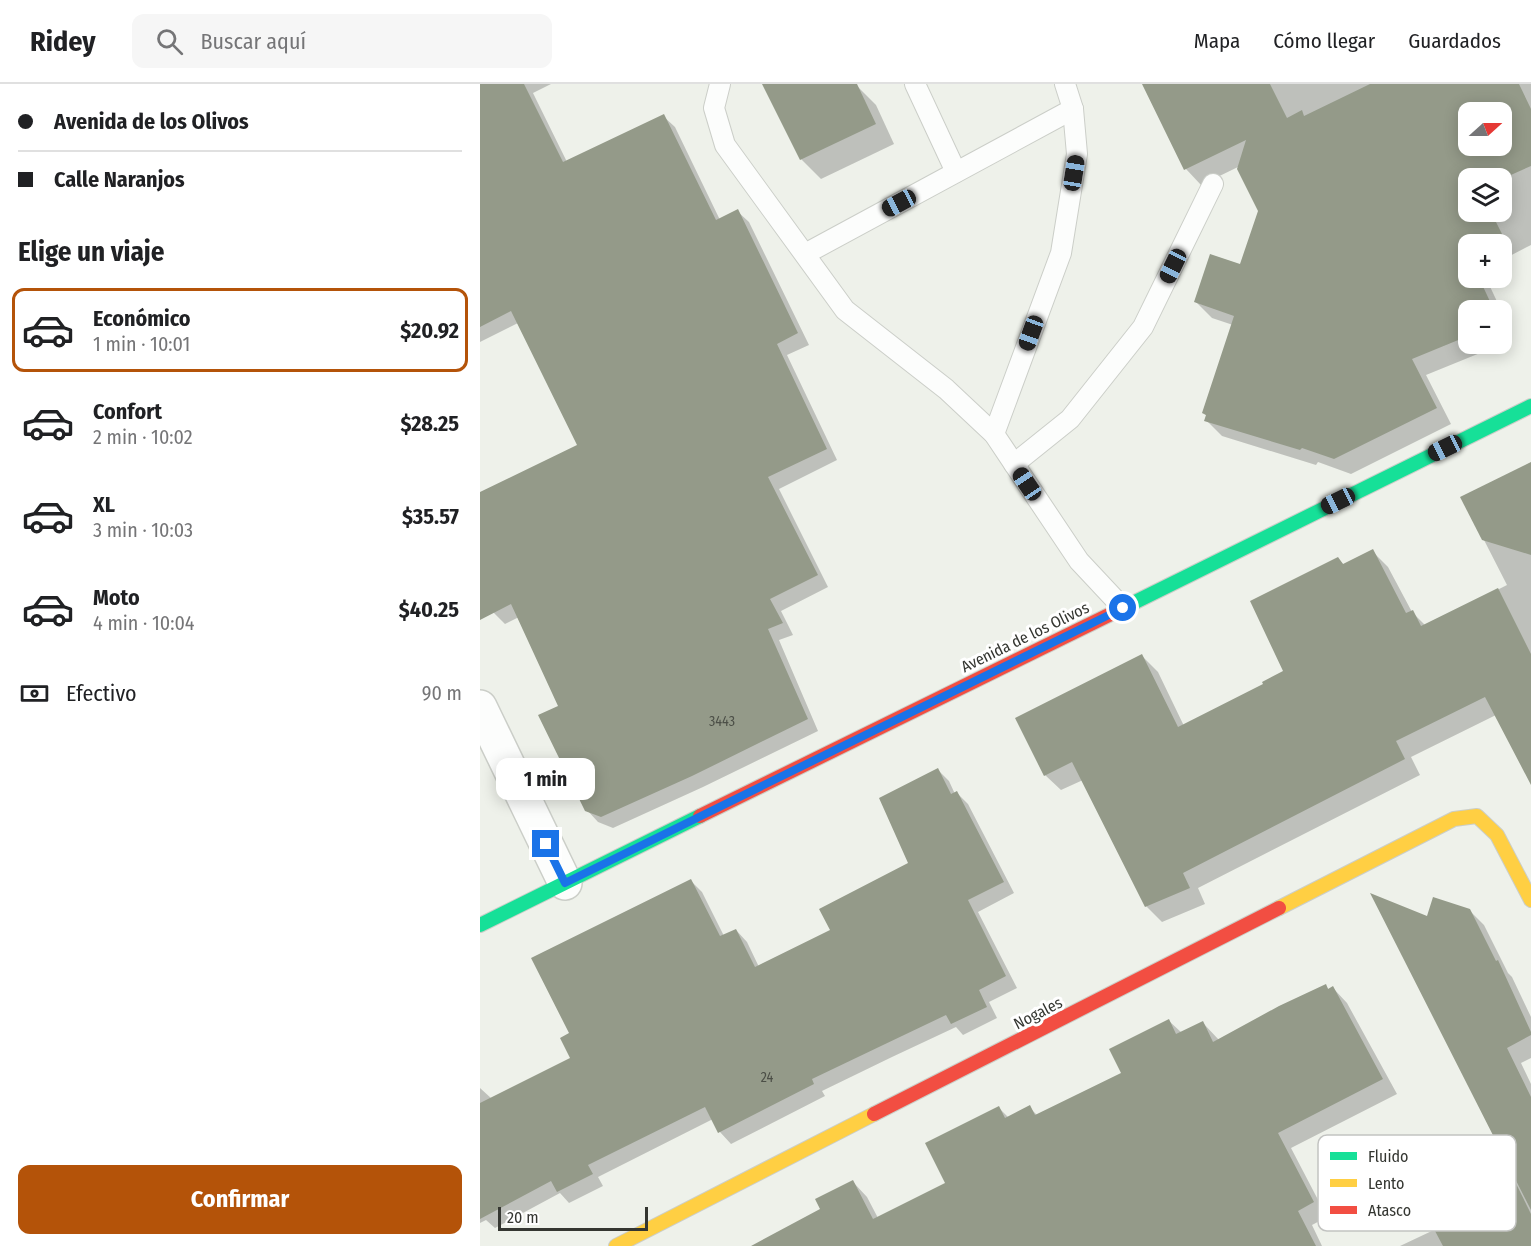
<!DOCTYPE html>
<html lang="es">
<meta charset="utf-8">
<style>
:root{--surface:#fff;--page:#f6f6f6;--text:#202124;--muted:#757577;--line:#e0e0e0;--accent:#b45309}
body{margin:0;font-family:"Fira Sans Condensed",sans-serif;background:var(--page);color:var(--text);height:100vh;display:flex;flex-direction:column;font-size:22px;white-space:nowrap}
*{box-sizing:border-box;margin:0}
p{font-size:20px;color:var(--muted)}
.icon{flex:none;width:33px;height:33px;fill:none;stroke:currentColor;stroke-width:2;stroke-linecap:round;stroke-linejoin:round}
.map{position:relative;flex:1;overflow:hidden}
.drawer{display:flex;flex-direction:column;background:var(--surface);width:480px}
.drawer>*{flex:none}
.hud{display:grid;align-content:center;height:132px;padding:0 18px;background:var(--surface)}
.needle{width:39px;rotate:69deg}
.controls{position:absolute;left:978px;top:18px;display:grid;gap:12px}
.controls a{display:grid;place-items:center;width:54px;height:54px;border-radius:12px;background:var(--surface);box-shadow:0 3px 15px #0003;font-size:30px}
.scale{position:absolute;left:18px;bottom:15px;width:150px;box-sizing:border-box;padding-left:6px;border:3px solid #343631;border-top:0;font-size:16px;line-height:21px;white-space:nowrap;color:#343631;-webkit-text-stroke:4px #fff;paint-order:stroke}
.end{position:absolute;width:27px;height:27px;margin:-14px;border:8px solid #1a73e8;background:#fff;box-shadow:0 0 0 3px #fff}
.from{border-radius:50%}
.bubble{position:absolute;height:42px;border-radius:12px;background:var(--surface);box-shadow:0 3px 15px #0003;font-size:20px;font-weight:700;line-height:42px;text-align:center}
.car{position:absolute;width:18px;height:36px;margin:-18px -9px;border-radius:8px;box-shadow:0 0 4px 2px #0007;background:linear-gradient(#222 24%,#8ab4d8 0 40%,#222 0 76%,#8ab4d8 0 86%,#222 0)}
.hud b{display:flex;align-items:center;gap:21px;height:57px;font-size:22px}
.hud b+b{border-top:2px solid var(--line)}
.hud i{width:15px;height:15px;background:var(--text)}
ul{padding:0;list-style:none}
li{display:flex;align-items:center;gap:18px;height:84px;margin:0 12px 9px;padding:0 6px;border:3px solid transparent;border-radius:12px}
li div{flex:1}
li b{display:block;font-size:22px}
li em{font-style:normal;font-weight:700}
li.on{border-color:var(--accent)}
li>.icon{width:54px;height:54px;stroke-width:1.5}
h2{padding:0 18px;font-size:27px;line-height:72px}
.pay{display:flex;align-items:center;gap:15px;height:66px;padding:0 18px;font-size:22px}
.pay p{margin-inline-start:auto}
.primary-button{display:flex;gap:12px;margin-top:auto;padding:12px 18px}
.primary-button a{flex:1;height:69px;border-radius:12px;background:var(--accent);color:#fff;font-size:24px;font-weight:700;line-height:69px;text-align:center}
header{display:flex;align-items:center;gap:36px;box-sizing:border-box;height:84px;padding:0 30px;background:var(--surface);border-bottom:2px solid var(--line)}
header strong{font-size:28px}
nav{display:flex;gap:33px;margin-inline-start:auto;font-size:21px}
.search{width:420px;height:54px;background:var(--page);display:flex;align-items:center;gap:15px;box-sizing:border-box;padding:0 21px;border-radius:12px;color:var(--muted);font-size:22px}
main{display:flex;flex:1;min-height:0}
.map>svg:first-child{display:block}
</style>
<header>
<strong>Ridey</strong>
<div class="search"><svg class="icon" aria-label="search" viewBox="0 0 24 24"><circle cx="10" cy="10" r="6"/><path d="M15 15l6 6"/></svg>Buscar aquí</div>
<nav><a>Mapa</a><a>Cómo llegar</a><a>Guardados</a></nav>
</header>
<main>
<section class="drawer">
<div class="hud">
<b><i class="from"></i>Avenida de los Olivos</b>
<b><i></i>Calle Naranjos</b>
</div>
<h2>Elige un viaje</h2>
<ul>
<li class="on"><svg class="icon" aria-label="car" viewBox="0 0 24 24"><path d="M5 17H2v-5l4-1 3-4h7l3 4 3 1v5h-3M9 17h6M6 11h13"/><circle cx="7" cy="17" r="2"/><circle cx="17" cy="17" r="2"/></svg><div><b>Económico</b><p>1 min · 10:01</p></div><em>$20.92</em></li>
<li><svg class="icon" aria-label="car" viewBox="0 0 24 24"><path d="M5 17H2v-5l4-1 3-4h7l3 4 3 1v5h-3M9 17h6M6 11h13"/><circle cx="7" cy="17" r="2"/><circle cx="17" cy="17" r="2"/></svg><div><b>Confort</b><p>2 min · 10:02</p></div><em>$28.25</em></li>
<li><svg class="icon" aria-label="car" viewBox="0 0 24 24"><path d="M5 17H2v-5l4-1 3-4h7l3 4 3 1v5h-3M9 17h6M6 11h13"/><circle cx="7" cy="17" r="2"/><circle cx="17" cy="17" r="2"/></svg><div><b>XL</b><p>3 min · 10:03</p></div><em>$35.57</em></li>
<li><svg class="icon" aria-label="car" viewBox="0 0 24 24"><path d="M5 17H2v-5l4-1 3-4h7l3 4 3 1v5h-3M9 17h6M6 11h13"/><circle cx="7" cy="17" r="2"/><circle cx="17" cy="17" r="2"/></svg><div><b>Moto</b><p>4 min · 10:04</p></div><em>$40.25</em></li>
</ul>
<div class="pay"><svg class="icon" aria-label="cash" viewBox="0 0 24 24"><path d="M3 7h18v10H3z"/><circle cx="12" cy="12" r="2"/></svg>Efectivo<p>90 m</p></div>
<div class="primary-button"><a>Confirmar</a></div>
</section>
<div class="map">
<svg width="1051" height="1162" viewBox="0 0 1051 1162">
<rect width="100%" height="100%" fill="#eef1ea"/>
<g fill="#0003" fill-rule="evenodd">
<polygon points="0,0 71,0 53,9 87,78 183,32 195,43 240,136 257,127 269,138 329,261 307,271 357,376 299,405 348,503 301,527 313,551 299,556 338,647 223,703 133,744 118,738 107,726 80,622 39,533 25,540 14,529 0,501 0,410 99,362 38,239 0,258"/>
<polygon points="297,0 376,1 396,21 414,60 341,95 321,75"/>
<path d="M 663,0 L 1051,0 L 1051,161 L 1022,176 L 1022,160 L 988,160 L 988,194 L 1006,194 L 1021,226 L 988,226 L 988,260 L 1002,260 L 1005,267 L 946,291 L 971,340 L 871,390 L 838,378 L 836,381 L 742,352 L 726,336 L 727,332 L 724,329 L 753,241 L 732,234 L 716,218 L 761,182 L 779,127 L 758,83 L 721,101 L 706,85 ZM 988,28 L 1022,28 L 1022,62 L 988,62 ZM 988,94 L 1022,94 L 1022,128 L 988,128 Z"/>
<polygon points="1022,227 1031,247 1022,251"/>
<polygon points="1051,379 1051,699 1016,631 931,673 940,691 718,804 725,820 682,838 666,822 603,696 581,706 565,691 662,572 678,588 704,642 784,601 805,588 858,475 864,481 892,467 908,483 932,528 946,542 1027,501 982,413"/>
<polygon points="458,686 469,697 475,710 477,709 488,720 534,809 498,828 537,904 509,918 517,934 483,951 476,943 412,973 342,1007 345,1012 251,1060 240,1048 233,1035 118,1093 123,1102 89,1119 80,1109 15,1144 6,1136 0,1139 0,1004 12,1015 92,975 92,950 211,797 222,808 244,852 256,846 267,858 279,883 352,846 430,780"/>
<polygon points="989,826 1004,841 1028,889 1032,893 1051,933 1051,974 1041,979 1051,1000 1051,1162 920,1162 956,1145 940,1116 1025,1071 948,834"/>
<polygon points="846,902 849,906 853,904 867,919 917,1010 811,1064 847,1133 832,1141 842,1162 274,1162 342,1126 373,1098 387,1113 398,1134 467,1100 519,1024 529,1034 549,1023 558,1032 643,990 689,937 702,949 723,939 739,956"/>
</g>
<g fill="#949a89" fill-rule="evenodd">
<polygon points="0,0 44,0 83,78 184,30 236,136 258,125 318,249 297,260 347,365 288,393 338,491 290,515 303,539 288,545 328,635 212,692 121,733 105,727 58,631 78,622 31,520 0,536 0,408 97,361 31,227 0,243"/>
<polygon points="282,0 377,0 396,40 320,76"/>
<path d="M 662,0 L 790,0 L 807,34 L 822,26 L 824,32 L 890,0 L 1039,0 L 1051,25 L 1051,82 L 1024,94 L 988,94 L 988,128 L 1011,128 L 1023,152 L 1006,160 L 988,160 L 988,194 L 999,194 L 1014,226 L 988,226 L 988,252 L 932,275 L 957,324 L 854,375 L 822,364 L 820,366 L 724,337 L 726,331 L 722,329 L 754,232 L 714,218 L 730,170 L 760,180 L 778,127 L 757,85 L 766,56 L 704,86 ZM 988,28 L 1022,28 L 1022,62 L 988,62 Z"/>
<polygon points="1051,378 1051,471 1002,456 980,413"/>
<polygon points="893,465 926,529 933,526 941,542 1018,504 1051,570 1051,701 1005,613 916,657 925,675 703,789 710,804 665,823 592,678 564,692 535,634 662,570 698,643 783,600 782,598 803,587 770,517 858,473 863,480"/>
<polygon points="458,684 471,710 477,707 524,798 488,816 526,892 499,906 507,923 471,940 466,931 401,962 332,995 334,1000 238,1049 225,1023 108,1081 113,1090 77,1108 71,1097 0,1135 0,1019 90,974 80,954 89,949 51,874 211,795 240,852 256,845 275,883 350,846 339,825 428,779 399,714"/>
<polygon points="890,809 947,832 953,813 990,825 1016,877 1018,876 1051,948 1051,951 1027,964 1051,1013 1051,1126"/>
<polygon points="846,900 848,905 853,902 903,995 798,1049 834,1118 818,1127 836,1162 271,1162 340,1125 335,1115 373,1096 393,1135 465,1099 445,1059 519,1022 525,1034 550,1021 555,1031 641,989 629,965 689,935 696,950 723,937 733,958 799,922"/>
<polygon points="1022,1071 1051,1130 1051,1162 963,1162 938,1115"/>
</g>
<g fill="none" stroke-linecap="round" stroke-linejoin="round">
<g stroke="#cbcec8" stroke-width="22">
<g id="lane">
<polyline points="240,0 234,24 245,61 365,226 466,305 514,350 599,477 643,524"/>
<polyline points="435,0 476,88"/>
<polyline points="325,170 593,25"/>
<polyline points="514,350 581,169 597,70 593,25 585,0"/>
<polyline points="534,380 590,335 663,243 733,100"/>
</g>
</g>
<g stroke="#cbcec8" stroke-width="36">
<polyline id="street" points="0,623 85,799"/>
</g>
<g stroke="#cbcec8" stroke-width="16">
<g id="fast">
<polyline points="637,527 1051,322"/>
<polyline points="0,841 220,732"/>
</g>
</g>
<g stroke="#cbcec8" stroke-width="16">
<g id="slow">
<polyline points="799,824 974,735 997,732 1017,751 1051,816"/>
<polyline points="136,1162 394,1030"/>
</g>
</g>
<g stroke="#cbcec8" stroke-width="16">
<g id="jam">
<polyline points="220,732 637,527"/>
<polyline points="394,1030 799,824"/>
</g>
</g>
<use href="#lane" stroke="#fcfdfc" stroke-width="20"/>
<use href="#street" stroke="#fcfdfc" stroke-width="33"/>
<use href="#fast" stroke="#16e098" stroke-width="14"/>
<use href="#slow" stroke="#ffcf43" stroke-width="14"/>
<use href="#jam" stroke="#f24e42" stroke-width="14"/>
</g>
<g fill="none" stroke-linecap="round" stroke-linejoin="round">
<polyline stroke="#1a73e8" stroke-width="8" points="66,760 85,799 643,524"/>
</g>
<g text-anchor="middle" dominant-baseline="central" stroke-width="6" stroke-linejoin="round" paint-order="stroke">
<g font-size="14" fill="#4c4f47">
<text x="242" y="637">3443</text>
<text x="287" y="993">24</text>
</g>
<g font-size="16" fill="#343631" stroke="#fff">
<text transform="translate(545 553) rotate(-26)">Avenida de los Olivos</text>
<text transform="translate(558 929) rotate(-27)">Nogales</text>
</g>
</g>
<rect x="838" y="1051" width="198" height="96" rx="9" fill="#fff" stroke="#c2c3c1" stroke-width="1.5"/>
<rect x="850" y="1068" width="27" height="8" fill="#16e098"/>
<rect x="850" y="1095" width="27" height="8" fill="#ffcf43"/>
<rect x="850" y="1122" width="27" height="8" fill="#f24e42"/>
<g font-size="16" fill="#343631">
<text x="888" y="1078">Fluido</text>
<text x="888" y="1105">Lento</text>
<text x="888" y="1132">Atasco</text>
</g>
</svg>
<div class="controls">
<a><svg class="needle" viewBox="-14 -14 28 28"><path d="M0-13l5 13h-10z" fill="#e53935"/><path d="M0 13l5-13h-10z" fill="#757577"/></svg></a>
<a><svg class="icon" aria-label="layers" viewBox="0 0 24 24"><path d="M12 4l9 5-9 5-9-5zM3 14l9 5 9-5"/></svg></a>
<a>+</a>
<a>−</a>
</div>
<div class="scale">20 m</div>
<i class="end from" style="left:643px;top:524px"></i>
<i class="end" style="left:66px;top:760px"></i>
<div class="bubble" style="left:16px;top:674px;width:99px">1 min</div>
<i class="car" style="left:594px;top:89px;rotate:9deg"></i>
<i class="car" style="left:419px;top:119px;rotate:242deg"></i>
<i class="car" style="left:693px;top:182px;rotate:206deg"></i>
<i class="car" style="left:551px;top:249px;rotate:200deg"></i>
<i class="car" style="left:965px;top:364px;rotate:244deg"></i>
<i class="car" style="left:547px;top:400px;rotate:326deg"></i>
<i class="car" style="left:858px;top:417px;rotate:244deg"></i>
</div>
</main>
